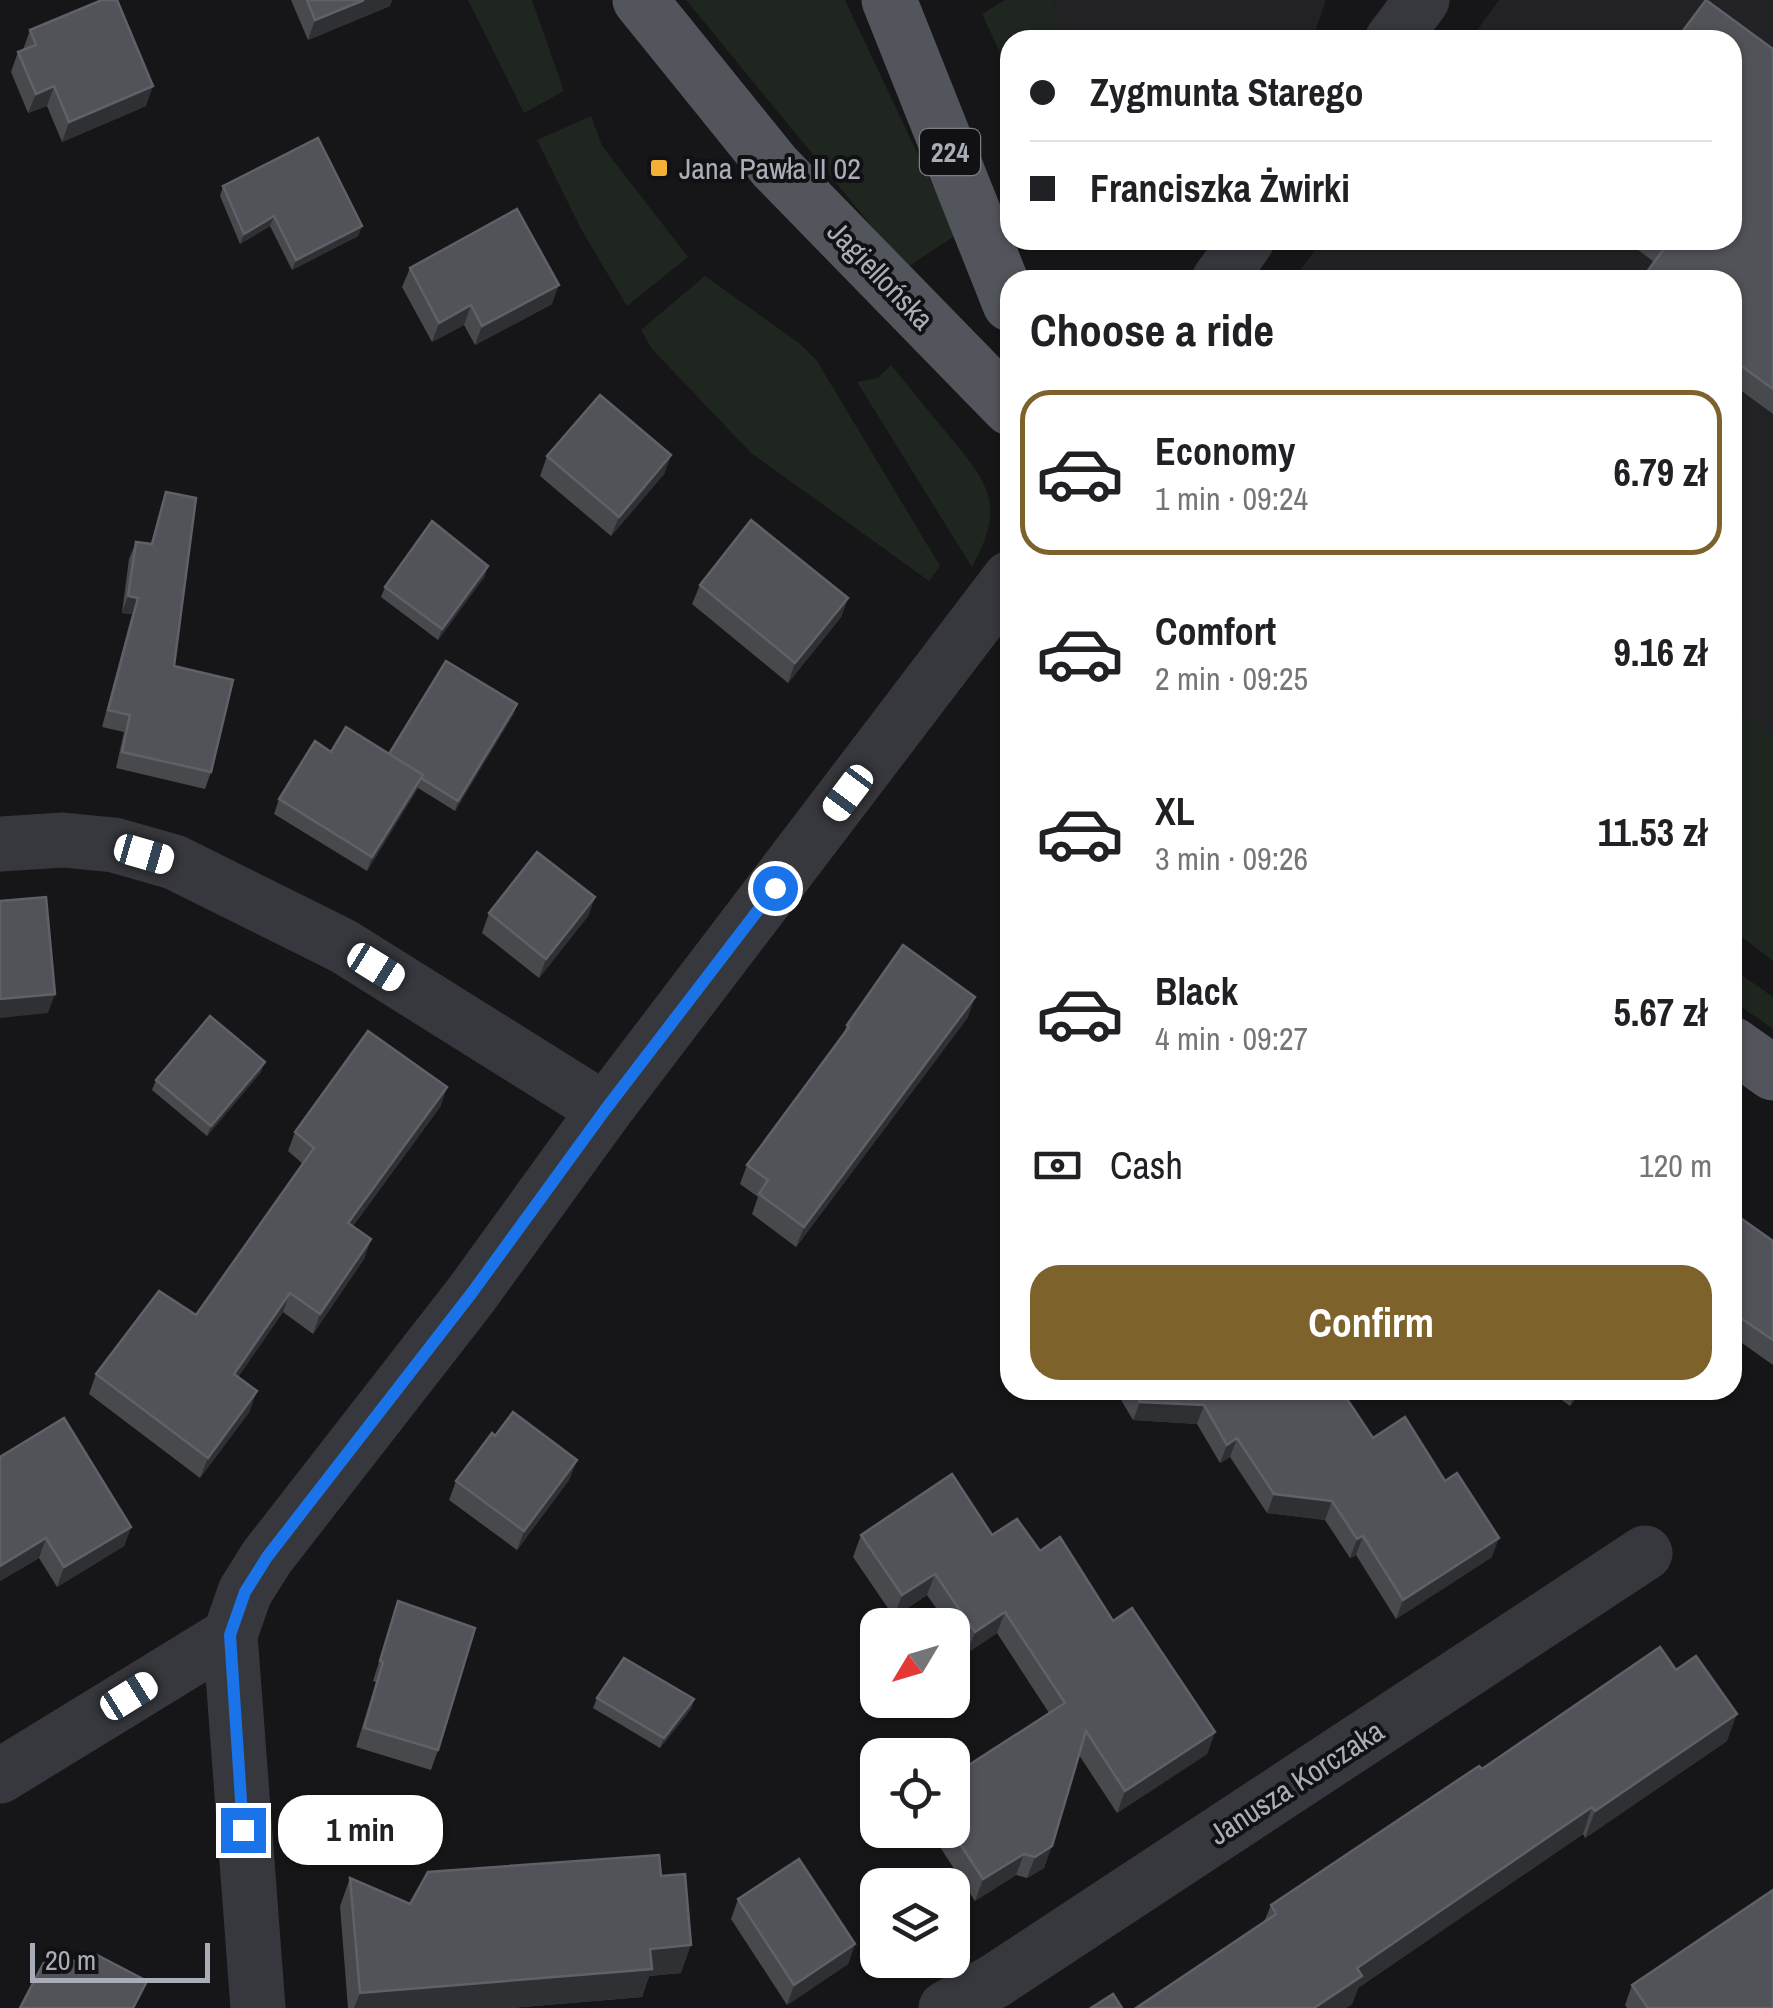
<!DOCTYPE html>
<meta charset="utf-8">
<style>
:root{--surface:#fff;--page:#f6f6f6;--text:#202124;--muted:#757577;--line:#e0e0e0;--accent:#7e622b}
body{margin:0;font-family:"Archivo Narrow",sans-serif;background:var(--page);color:var(--text);height:100vh;display:flex;flex-direction:column;font-size:38px;white-space:nowrap}
*{box-sizing:border-box;margin:0}
p{font-size:32px;color:var(--muted)}
.icon{flex:none;width:55px;height:55px;fill:none;stroke:currentColor;stroke-width:2;stroke-linecap:round;stroke-linejoin:round}
.map{position:relative;flex:1;overflow:hidden}
.side{position:absolute;left:1000px;top:270px;width:742px;height:1130px;display:flex;flex-direction:column;background:var(--surface);border-radius:30px;box-shadow:0 2px 8px #0004}
.side>*{flex:none}
.guide{position:absolute;left:1000px;top:30px;width:742px;height:220px;border-radius:30px;box-shadow:0 2px 8px #0004;display:grid;align-content:center;height:220px;padding:0 30px;background:var(--surface)}
.needle{width:65px;rotate:232deg}
.fabs{position:absolute;left:860px;top:1608px;display:grid;gap:20px}
.fabs a{display:grid;place-items:center;width:110px;height:110px;border-radius:20px;background:var(--surface);box-shadow:0 2px 8px #0004;font-size:50px}
.scale{position:absolute;left:30px;bottom:25px;width:180px;box-sizing:border-box;padding-left:10px;border:5px solid #a8adb8;border-top:0;font-size:28px;line-height:35px;white-space:nowrap;color:#a8adb8;-webkit-text-stroke:8px #111113;paint-order:stroke}
.end{position:absolute;width:45px;height:45px;margin:-22px;border:12px solid #1a73e8;background:#fff;box-shadow:0 0 0 5px #fff}
.from{border-radius:50%}
.bubble{position:absolute;height:70px;border-radius:30px;background:var(--surface);box-shadow:0 2px 8px #0004;font-size:32px;font-weight:700;line-height:70px;text-align:center}
.car{position:absolute;width:30px;height:60px;margin:-30px -15px;border-radius:12px;box-shadow:0 0 8px 2px #0007;background:linear-gradient(#fff 24%,#345 0 40%,#fff 0 76%,#345 0 86%,#fff 0)}
.guide b{display:flex;align-items:center;gap:35px;height:95px;font-size:38px}
.guide b+b{border-top:2px solid var(--line)}
.guide i{width:25px;height:25px;background:var(--text)}
ul{padding:0;list-style:none}
li{display:flex;align-items:center;gap:30px;height:165px;margin:0 20px 15px;padding:0 10px;border:5px solid transparent;border-radius:30px}
li div{flex:1}
li b{display:block;font-size:38px}
li em{font-style:normal;font-weight:700}
li.current{border-color:var(--accent)}
li>.icon{width:90px;height:90px;stroke-width:1.5}
h2{padding:0 30px;font-size:45px;line-height:120px}
.pay{display:flex;align-items:center;gap:25px;height:110px;padding:0 30px;font-size:38px}
.pay p{margin-inline-start:auto}
.button{display:flex;gap:20px;margin-top:auto;padding:20px 30px}
.button a{flex:1;height:115px;border-radius:30px;background:var(--accent);color:#fff;font-size:40px;font-weight:700;line-height:115px;text-align:center}
.map>svg:first-child{display:block}
</style>
<div class="map">
<svg width="1773" height="2008" viewBox="0 0 1773 2008">
<rect width="100%" height="100%" fill="#161618"/>
<g fill="#222225">
<polygon points="1042,0 1326,0 1312,40 1060,40"/>
<polygon points="1499,0 1773,0 1773,836 1733,806 1732,280 1293,280 1322,240 1732,240 1732,40 1470,40"/>
</g>
<g fill="#1e261f">
<polygon points="468,0 532,0 564,91 524,113"/>
<polygon points="686,0 845,0 956,235 906,268"/>
<polygon points="1005,0 1051,0 1064,40 1010,40 1010,74 982,14"/>
<polygon points="591,116 602,146 688,257 627,306 581,229 537,140"/>
<polygon points="705,276 799,343 817,361 940,566 929,581 751,453 652,349 641,330"/>
<path d="M 891,365 C 911,389 930,413 950,437 C 991,486 1005,507 972,567 L 857,382 L 878,378 Z"/>
<polygon points="1732,707 1773,736 1773,961 1733,930"/>
<polygon points="1733,969 1773,997 1773,1029 1733,1001"/>
</g>
<g fill="none" stroke-linecap="round" stroke-linejoin="round">
<g stroke="#37383d" stroke-width="55">
<polyline points="1392,40 1422,0"/>
<polyline points="1219,280 1247,240"/>
<polyline points="0,844 63,840 114,845 174,862 343,946 605,1110"/>
<polyline points="230,1635 258,2008"/>
<polyline points="0,1776 230,1635 245,1592 267,1557 471,1295 605,1110 1010,578"/>
<polyline points="946,2008 995,1981 1645,1553"/>
</g>
<g stroke="#53555c" stroke-width="55">
<polyline points="640,0 775,167 1010,408"/>
<polyline points="889,0 1010,304"/>
<polyline points="1732,1044 1773,1073"/>
</g>
</g>
<g fill="#47494d">
<polygon points="291,0 392,0 390,6 308,40"/>
<polygon points="30,30 146,106 62,142 47,106 28,113 11,72 18,52 23,50"/>
<polygon points="1773,49 1773,414 1732,384 1732,280 1654,262 1625,240 1732,240"/>
<polygon points="223,186 362,226 358,236 292,270 270,226 240,244 220,196"/>
<polygon points="410,268 552,304 475,345 464,325 432,342 402,287"/>
<polygon points="671,455 664,474 611,536 540,476 547,456"/>
<polygon points="166,492 174,666 211,772 205,789 116,768 124,732 102,727 132,614 122,613 129,559 136,542 151,544"/>
<polygon points="485,576 438,640 381,597 385,587"/>
<polygon points="700,585 848,598 841,617 788,683 692,604"/>
<polygon points="517,704 513,715 455,811 418,788 367,871 274,814 279,799 331,752 389,754"/>
<polygon points="595,897 588,916 539,978 482,933 489,913"/>
<polygon points="968,1017 796,1247 752,1214 758,1197 740,1184 747,1165 843,1035 847,1025"/>
<polygon points="261,1072 207,1136 152,1090 156,1080"/>
<polygon points="447,1087 440,1107 353,1226 371,1239 364,1259 313,1334 283,1312 238,1377 250,1411 200,1478 89,1394 96,1374 196,1315 303,1164 288,1151 295,1132"/>
<polygon points="1732,1212 1773,1241 1773,1365 1732,1336"/>
<polygon points="1115,1390 1341,1390 1373,1438 1492,1557 1396,1619 1356,1555 1350,1558 1325,1520 1267,1513 1230,1457 1220,1463 1197,1424 1133,1420"/>
<polygon points="1548,1390 1582,1390 1570,1406"/>
<polygon points="495,1436 577,1460 569,1480 517,1550 449,1500 456,1481"/>
<polygon points="0,1457 131,1527 124,1546 57,1587 39,1558 0,1581"/>
<polygon points="861,1535 992,1535 1040,1551 1113,1621 1215,1732 1207,1754 1117,1813 1079,1755 1044,1868 1027,1878 1016,1875 975,1901 929,1830 952,1830 1049,1713 997,1633 967,1653 952,1632 952,1625 948,1625 927,1595 894,1617 853,1557"/>
<polygon points="398,1601 438,1750 431,1770 356,1747 376,1682 373,1681"/>
<polygon points="597,1698 694,1699 691,1709 660,1748 593,1708"/>
<polygon points="1727,1741 1585,1838 1583,1834 1358,1988 1352,2004 1346,2008 1136,2008 1264,1922 1271,1905 1482,1769"/>
<polygon points="661,1876 681,1973 649,1976 642,1997 511,2008 348,2008 340,1906 350,1878 410,1904"/>
<polygon points="738,1899 855,1944 848,1964 787,2005 731,1919"/>
<polygon points="1632,1985 1773,2008 1627,2008 1625,2005"/>
</g>
<g fill="#2f3033">
<polygon points="364,0 392,0 390,6 308,40 315,20"/>
<polygon points="54,86 47,106 28,113 36,94"/>
<polygon points="153,86 146,106 62,142 69,122"/>
<polygon points="274,216 270,226 240,244 244,234"/>
<polygon points="362,226 358,236 292,270 296,260"/>
<polygon points="559,285 552,304 475,345 482,326"/>
<polygon points="471,305 464,325 432,342 439,323"/>
<polygon points="671,455 664,474 611,536 619,517"/>
<polygon points="488,566 485,576 438,640 442,629"/>
<polygon points="128,596 138,598 132,614 122,613"/>
<polygon points="848,598 841,617 788,683 795,663"/>
<polygon points="517,704 513,715 455,811 458,801"/>
<polygon points="423,775 417,789 367,871 372,857"/>
<polygon points="595,897 588,916 539,978 546,959"/>
<polygon points="55,994 48,1013 0,1018 0,999"/>
<polygon points="975,997 968,1017 796,1247 804,1227"/>
<polygon points="265,1062 261,1072 207,1136 211,1126"/>
<polygon points="447,1087 440,1107 341,1242 348,1223"/>
<polygon points="371,1239 364,1259 313,1334 320,1314"/>
<polygon points="290,1293 283,1312 227,1393 234,1374"/>
<polygon points="1578,1390 1582,1390 1570,1406 1574,1396"/>
<polygon points="257,1391 250,1411 200,1478 208,1458"/>
<polygon points="1140,1402 1204,1405 1197,1424 1133,1420"/>
<polygon points="1237,1438 1230,1457 1220,1463 1227,1445"/>
<polygon points="577,1460 569,1480 517,1550 524,1531"/>
<polygon points="1274,1494 1332,1501 1325,1520 1267,1513"/>
<polygon points="131,1527 124,1546 57,1587 64,1567"/>
<polygon points="1363,1536 1356,1555 1350,1558 1357,1539"/>
<polygon points="46,1538 39,1558 0,1581 0,1566"/>
<polygon points="1499,1538 1492,1557 1396,1619 1403,1600"/>
<polygon points="935,1574 927,1595 894,1617 902,1595"/>
<polygon points="1005,1612 997,1633 967,1653 975,1632"/>
<polygon points="694,1699 691,1709 660,1748 664,1738"/>
<polygon points="1737,1714 1727,1741 1585,1838 1595,1811"/>
<polygon points="1215,1732 1207,1754 1117,1813 1125,1791"/>
<polygon points="1592,1807 1583,1834 1358,1988 1352,2004 1346,2008 1314,2008 1357,1968"/>
<polygon points="1052,1846 1044,1868 1027,1878 1035,1857"/>
<polygon points="1024,1854 1016,1875 975,1901 983,1879"/>
<polygon points="855,1944 848,1964 787,2005 794,1985"/>
<polygon points="691,1945 681,1973 649,1976 642,1997 511,2008 354,2008 360,1993 650,1949"/>
</g>
<g fill="#525359" stroke="#5f6168" stroke-width="2.5">
<polygon points="102,0 117,0 153,86 69,122 54,86 36,94 18,52 36,45 30,30"/>
<polygon points="307,0 364,0 315,20"/>
<polygon points="1706,0 1773,49 1773,389 1732,359 1732,280 1641,280 1666,246 1658,240 1732,240 1732,40 1676,40"/>
<polygon points="318,138 362,226 296,260 274,216 244,234 223,186"/>
<polygon points="517,209 559,285 482,326 471,305 439,323 410,268"/>
<polygon points="600,395 671,455 619,517 547,456"/>
<polygon points="166,492 196,498 174,666 233,680 211,772 122,752 130,715 108,710 138,598 128,596 136,542 152,544"/>
<polygon points="751,520 848,598 795,663 700,585"/>
<polygon points="432,521 488,566 442,629 385,587"/>
<polygon points="446,661 517,704 458,801 421,778 423,775 389,754"/>
<polygon points="346,727 423,775 372,857 279,799 315,741 331,752"/>
<polygon points="537,852 595,897 546,959 489,913"/>
<polygon points="46,897 55,994 0,999 0,901"/>
<polygon points="903,945 975,997 804,1227 759,1194 768,1180 747,1165 849,1027 847,1025"/>
<polygon points="210,1016 265,1062 211,1126 156,1080"/>
<polygon points="368,1031 447,1087 348,1223 371,1239 320,1314 290,1293 234,1374 257,1391 208,1458 96,1374 159,1291 196,1315 314,1148 295,1132"/>
<polygon points="1732,1212 1773,1241 1773,1340 1732,1312"/>
<polygon points="1133,1390 1341,1390 1373,1438 1405,1417 1445,1481 1457,1473 1499,1538 1403,1600 1363,1536 1357,1539 1332,1501 1274,1494 1237,1438 1227,1445 1204,1405 1140,1402"/>
<polygon points="1565,1390 1578,1390 1574,1396"/>
<polygon points="513,1412 577,1460 524,1531 456,1481 492,1433 495,1436"/>
<polygon points="64,1418 131,1527 64,1567 46,1538 0,1566 0,1457"/>
<polygon points="952,1474 992,1535 1017,1519 1040,1551 1060,1537 1113,1621 1132,1608 1215,1732 1125,1791 1086,1731 1052,1846 1035,1857 1024,1854 983,1879 951,1830 952,1830 952,1776 1065,1703 1005,1612 975,1632 935,1574 902,1595 861,1535"/>
<polygon points="398,1601 475,1628 438,1750 364,1728 383,1662 380,1661"/>
<polygon points="1660,1647 1676,1670 1696,1656 1737,1714 1595,1811 1592,1807 1357,1968 1362,1976 1314,2008 1136,2008 1276,1914 1271,1905 1479,1766 1482,1769"/>
<polygon points="624,1658 694,1699 664,1738 597,1698"/>
<polygon points="659,1855 661,1876 685,1874 691,1945 650,1949 652,1969 360,1993 350,1878 410,1904 428,1872"/>
<polygon points="799,1859 855,1944 794,1985 738,1899"/>
<polygon points="1773,1890 1773,2008 1648,2008 1632,1985"/>
<polygon points="51,1949 86,1967 93,1953 147,1981 133,2008 20,2008"/>
<polygon points="1113,1994 1122,2008 1091,2008"/>
</g>
<g fill="none" stroke-linecap="round" stroke-linejoin="round">
<polyline stroke="#1a73e8" stroke-width="12" points="243,1830 230,1635 245,1592 267,1557 471,1294 605,1110 775,888"/>
</g>
<rect fill="#f2b134" stroke="#111113" stroke-width="4" x="649" y="158" width="20" height="20" rx="5"/>
<g text-anchor="middle" dominant-baseline="central" stroke-width="8" stroke-linejoin="round" paint-order="stroke">
<rect fill="#111113" stroke="#7b7e86" stroke-width="2.5" x="920" y="129" width="60" height="46" rx="8"/>
<g font-size="28" font-weight="bold" fill="#a8adb8">
<text x="950" y="152">224</text>
</g>
<g font-size="30" fill="#a8adb8" stroke="#111113" text-anchor="start">
<text x="679" y="168">Jana Pawła II 02</text>
</g>
<g font-size="30" fill="#a8adb8" stroke="#111113">
<text transform="translate(881 275) rotate(46)">Jagiellońska</text>
<text transform="translate(1296 1782) rotate(-33)">Janusza Korczaka</text>
</g>
</g>
</svg>
<div class="fabs">
<a><svg class="needle" viewBox="-14 -14 28 28"><path d="M0-13l5 13h-10z" fill="#e53935"/><path d="M0 13l5-13h-10z" fill="#757577"/></svg></a>
<a><svg class="icon" aria-label="locate" viewBox="0 0 24 24"><circle cx="12" cy="12" r="6"/><path d="M12 2v4M12 18v4M2 12h4M18 12h4"/></svg></a>
<a><svg class="icon" aria-label="layers" viewBox="0 0 24 24"><path d="M12 4l9 5-9 5-9-5zM3 14l9 5 9-5"/></svg></a>
</div>
<div class="scale">20 m</div>
<i class="end from" style="left:775px;top:888px"></i>
<i class="end" style="left:243px;top:1830px"></i>
<div class="bubble" style="left:278px;top:1795px;width:165px">1 min</div>
<i class="car" style="left:848px;top:793px;rotate:217deg"></i>
<i class="car" style="left:144px;top:854px;rotate:106deg"></i>
<i class="car" style="left:376px;top:967px;rotate:122deg"></i>
<i class="car" style="left:129px;top:1696px;rotate:58deg"></i>
<div class="guide">
<b><i class="from"></i>Zygmunta Starego</b>
<b><i></i>Franciszka Żwirki</b>
</div>
<section class="side">
<h2>Choose a ride</h2>
<ul>
<li class="current"><svg class="icon" aria-label="car" viewBox="0 0 24 24"><path d="M5 17H2v-5l4-1 3-4h7l3 4 3 1v5h-3M9 17h6M6 11h13"/><circle cx="7" cy="17" r="2"/><circle cx="17" cy="17" r="2"/></svg><div><b>Economy</b><p>1 min · 09:24</p></div><em>6.79 zł</em></li>
<li><svg class="icon" aria-label="car" viewBox="0 0 24 24"><path d="M5 17H2v-5l4-1 3-4h7l3 4 3 1v5h-3M9 17h6M6 11h13"/><circle cx="7" cy="17" r="2"/><circle cx="17" cy="17" r="2"/></svg><div><b>Comfort</b><p>2 min · 09:25</p></div><em>9.16 zł</em></li>
<li><svg class="icon" aria-label="car" viewBox="0 0 24 24"><path d="M5 17H2v-5l4-1 3-4h7l3 4 3 1v5h-3M9 17h6M6 11h13"/><circle cx="7" cy="17" r="2"/><circle cx="17" cy="17" r="2"/></svg><div><b>XL</b><p>3 min · 09:26</p></div><em>11.53 zł</em></li>
<li><svg class="icon" aria-label="car" viewBox="0 0 24 24"><path d="M5 17H2v-5l4-1 3-4h7l3 4 3 1v5h-3M9 17h6M6 11h13"/><circle cx="7" cy="17" r="2"/><circle cx="17" cy="17" r="2"/></svg><div><b>Black</b><p>4 min · 09:27</p></div><em>5.67 zł</em></li>
</ul>
<div class="pay"><svg class="icon" aria-label="cash" viewBox="0 0 24 24"><path d="M3 7h18v10H3z"/><circle cx="12" cy="12" r="2"/></svg>Cash<p>120 m</p></div>
<div class="button"><a>Confirm</a></div>
</section>
</div>
